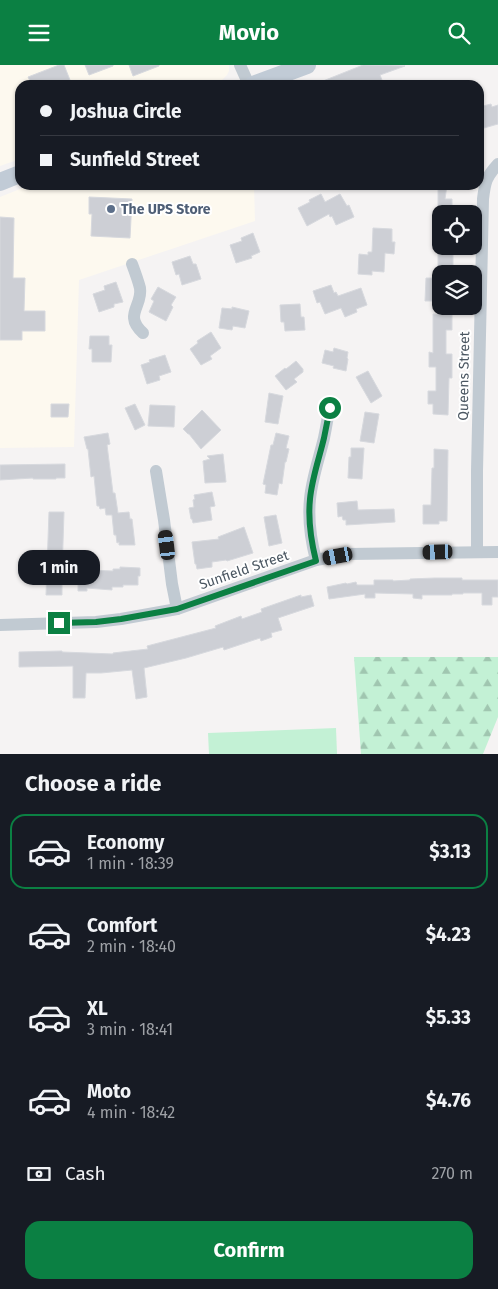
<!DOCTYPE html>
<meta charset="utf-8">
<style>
:root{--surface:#171b24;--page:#20242c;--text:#f1f3f6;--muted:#9ea1a6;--line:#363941;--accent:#0b8043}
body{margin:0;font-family:"Fira Sans",sans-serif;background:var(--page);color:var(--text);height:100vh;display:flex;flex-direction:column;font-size:19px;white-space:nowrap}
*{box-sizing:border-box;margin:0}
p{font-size:16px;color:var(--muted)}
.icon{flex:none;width:28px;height:28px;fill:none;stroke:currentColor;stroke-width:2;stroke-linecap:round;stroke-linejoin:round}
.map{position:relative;height:689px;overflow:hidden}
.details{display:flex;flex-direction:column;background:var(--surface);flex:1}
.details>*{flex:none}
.banner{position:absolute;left:15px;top:15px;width:469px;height:110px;border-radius:15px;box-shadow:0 1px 4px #0004;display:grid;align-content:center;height:110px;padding:0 25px;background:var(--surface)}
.buttons{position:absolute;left:432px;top:140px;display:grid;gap:10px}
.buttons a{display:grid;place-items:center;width:50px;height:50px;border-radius:10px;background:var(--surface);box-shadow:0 1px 4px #0004;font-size:25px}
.end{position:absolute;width:22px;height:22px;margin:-11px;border:6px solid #0b8043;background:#fff;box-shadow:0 0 0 2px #fff}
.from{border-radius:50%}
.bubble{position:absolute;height:35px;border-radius:15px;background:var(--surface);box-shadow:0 1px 4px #0004;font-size:16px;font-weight:700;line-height:35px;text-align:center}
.car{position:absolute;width:15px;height:30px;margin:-15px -8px;border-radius:6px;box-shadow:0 0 4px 1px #0007;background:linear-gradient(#222 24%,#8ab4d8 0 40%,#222 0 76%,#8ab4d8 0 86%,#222 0)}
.banner b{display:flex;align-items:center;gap:18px;height:48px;font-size:19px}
.banner b+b{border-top:1px solid var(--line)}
.banner i{width:12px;height:12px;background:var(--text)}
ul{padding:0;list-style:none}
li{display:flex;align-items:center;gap:15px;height:75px;margin:0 10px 8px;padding:0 15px;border:2px solid transparent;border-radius:15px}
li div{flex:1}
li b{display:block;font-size:19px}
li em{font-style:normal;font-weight:700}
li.selected{border-color:var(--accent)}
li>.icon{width:45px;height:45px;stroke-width:1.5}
h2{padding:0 25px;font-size:22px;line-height:60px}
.pay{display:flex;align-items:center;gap:12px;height:55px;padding:0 25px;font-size:19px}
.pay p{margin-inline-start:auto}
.primary-button{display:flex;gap:10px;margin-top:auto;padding:10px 25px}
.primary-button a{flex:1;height:58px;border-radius:15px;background:var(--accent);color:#fff;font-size:20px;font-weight:700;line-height:58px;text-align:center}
header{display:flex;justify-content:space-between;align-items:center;height:65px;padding:0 25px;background:var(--accent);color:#fff;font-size:22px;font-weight:700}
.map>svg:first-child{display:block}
</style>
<header><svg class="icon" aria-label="menu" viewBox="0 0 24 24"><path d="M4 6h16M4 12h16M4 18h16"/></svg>Movio<svg class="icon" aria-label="search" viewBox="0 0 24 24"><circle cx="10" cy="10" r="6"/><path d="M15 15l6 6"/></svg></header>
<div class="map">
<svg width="498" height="689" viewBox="0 0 498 689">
<defs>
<pattern id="forest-firs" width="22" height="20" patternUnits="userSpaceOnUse" patternTransform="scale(1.25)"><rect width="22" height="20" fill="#c3f1d5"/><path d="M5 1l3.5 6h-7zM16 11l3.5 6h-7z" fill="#a0c6b0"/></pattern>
</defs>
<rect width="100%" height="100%" fill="#f5f3f3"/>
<g fill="#fdf9ef">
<polygon points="0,0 229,0 229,6 227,10 222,15 210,20 20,20 20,94 0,101"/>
<polygon points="30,120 254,120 255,156 79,215 74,382 0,383 0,132"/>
</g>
<polygon fill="url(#forest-firs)" points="354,592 498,592 498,652 483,689 361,689"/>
<polygon fill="#c3f1d5" points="336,663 337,689 209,689 208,668"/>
<g fill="#cdcfd5" stroke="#d7d9de">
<polygon points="59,0 64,0 72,20 32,20 28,12"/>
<polygon points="85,0 113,0 113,1 89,10"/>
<polygon points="129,0 159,0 159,1 133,11"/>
<polygon points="363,0 405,1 380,10 384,20 313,20"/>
<polygon points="491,39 492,42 498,40 498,59 484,63 479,46 484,44 483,41"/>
<polygon points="438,120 447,120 445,134 452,134 452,149 438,150"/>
<polygon points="321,129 325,137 340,129 347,141 349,140 354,152 336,160 332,151 330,152 329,149 307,161 298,143 310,137 309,135"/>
<polygon points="89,132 132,134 130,173 91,171 92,149 89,149"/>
<polygon points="0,152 14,153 13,213 25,213 24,246 45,246 45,266 22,266 22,275 0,275"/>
<polygon points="373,163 392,164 392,177 395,177 394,189 385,188 384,207 372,206 372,210 358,209 359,189 368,190 368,187 372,187"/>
<polygon points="253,168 260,187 251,191 252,193 236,198 230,180 242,176 241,173"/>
<rect x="438" y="181" width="15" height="21"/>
<polygon points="190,191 193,199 196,199 201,214 182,220 179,209 176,210 172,197"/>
<polygon points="426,213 441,213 441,232 440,232 439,236 425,236"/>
<polygon points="116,217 123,237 114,239 114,242 99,247 93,229 105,225 104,221"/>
<polygon points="331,220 334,228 336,227 338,231 361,223 367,240 356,244 357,247 345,252 341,243 325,249 320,237 317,238 313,226"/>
<polygon points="158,222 176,232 171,240 173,242 166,256 149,247 154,236 151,234"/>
<polygon points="300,239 301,252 304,252 305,265 285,266 284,257 281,257 280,240"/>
<polygon points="232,242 249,246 245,263 233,261 232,265 219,263 222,243 232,244"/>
<polygon points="433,249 452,250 452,265 446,265 446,289 452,289 452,313 449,313 448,350 433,349 433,339 428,339 428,326 436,326 436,302 429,302 429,287 433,288"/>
<polygon points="211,267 221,283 210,291 212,294 201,300 190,284 198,278 197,276"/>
<polygon points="90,271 109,271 109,280 112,280 111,297 92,297 92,284 89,284"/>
<polygon points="334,283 348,287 347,293 348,294 346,306 333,303 334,301 322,298 325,285 333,287"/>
<polygon points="165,290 171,307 159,311 160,315 147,319 141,300 150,297 149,295"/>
<polygon points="296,296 303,304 303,307 294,314 297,317 286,325 275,311 285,303 286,304"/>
<polygon points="368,306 382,331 371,338 356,312"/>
<polygon points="269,328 283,331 278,359 265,357"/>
<polygon points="51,339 69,339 68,352 51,352"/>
<polygon points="135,339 145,360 135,365 125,343"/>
<polygon points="150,340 175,341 174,362 148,361"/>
<polygon points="202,345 221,365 201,384 189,369 188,369 183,364"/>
<polygon points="365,347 379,349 374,378 360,376"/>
<polygon points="108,368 110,379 107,380 113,428 115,428 118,448 129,447 130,454 132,454 135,480 119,480 119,477 117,478 116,470 114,470 112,450 106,450 105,443 100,444 99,441 97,441 94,411 91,412 88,384 87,384 84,372"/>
<polygon points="276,368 289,371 286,383 289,384 286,397 285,397 282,419 279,418 277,430 265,428 266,420 263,419 271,380 273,380"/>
<polygon points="351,383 364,383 362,414 348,413 349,392 351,392"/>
<polygon points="434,384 448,385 447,456 439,456 439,459 423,459 423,440 431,440 432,403 434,403"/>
<polygon points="223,389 226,417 205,418 203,396 210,394 207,391"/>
<polygon points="65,399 65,413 56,413 56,414 33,414 33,413 0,415 0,400"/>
<polygon points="212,427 215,441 210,442 212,455 193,458 192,454 191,454 189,443 194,442 193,435 195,434 194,430"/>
<polygon points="357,436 358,445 394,444 395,457 346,460 346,455 343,455 342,451 338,452 337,438"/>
<polygon points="49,447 64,447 62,508 87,508 87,505 113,506 113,504 120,504 120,502 140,503 140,511 138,511 138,520 123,520 123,522 112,522 112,525 87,523 87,526 78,526 78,517 62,517 62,530 46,530"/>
<polygon points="276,450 282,478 269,481 264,452"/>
<polygon points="244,462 253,488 227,496 226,495 212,497 212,502 197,504 196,499 195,499 192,477 219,474 218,472"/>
<polygon points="435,513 462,513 462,515 498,515 498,532 492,532 492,540 482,540 482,528 463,528 463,529 452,529 452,530 422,530 422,534 413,533 413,529 375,528 375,533 365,533 365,529 329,534 327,522 346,518 347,519 356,517 357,520 374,520 374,515 393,515 393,516 410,515 410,514"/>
<polygon points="301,530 301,532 311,530 314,541 278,553 282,565 271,568 272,572 261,576 260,573 224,585 223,582 186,593 144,603 147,632 136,634 132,605 101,608 86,608 85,633 73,633 73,601 19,602 19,587 62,586 62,587 113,589 113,588 148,584 147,581 216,563 215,561 241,551 242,554 262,547 261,544"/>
</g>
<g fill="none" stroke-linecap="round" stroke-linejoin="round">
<g stroke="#c1cad2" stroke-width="12">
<polyline points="240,0 249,20"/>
<path d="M 132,199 C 135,207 138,215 140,223 C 143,241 123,250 143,268"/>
<polyline points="156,406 164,455 172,519 177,544"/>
<path d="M 477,487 L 477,406 L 483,134 C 485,117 486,112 498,99"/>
<path d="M 316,495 C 311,476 308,454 310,434 C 312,413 319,394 324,373 C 326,363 328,353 329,343"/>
<polyline points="0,560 96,557 121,554 177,544 316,495 348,489 498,487"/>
</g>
<g stroke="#c1cbd6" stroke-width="18">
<polyline points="253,20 307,0"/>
<polyline points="0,117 20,109"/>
</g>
</g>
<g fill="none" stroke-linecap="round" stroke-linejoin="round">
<path stroke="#0b8043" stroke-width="6" d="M 59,558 L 96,557 L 121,554 L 177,544 L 316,496 C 311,476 308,454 310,434 C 312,413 319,394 324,373 C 326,363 328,353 330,343"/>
</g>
<circle fill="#5c6f8a" stroke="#fff" stroke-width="2" cx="111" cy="144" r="5"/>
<g text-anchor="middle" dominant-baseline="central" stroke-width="4" stroke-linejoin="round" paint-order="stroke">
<g font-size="14" font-weight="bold" fill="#4e5e75" stroke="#fff" text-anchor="start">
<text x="121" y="144">The UPS Store</text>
</g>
<g font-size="14" fill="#4a5661" stroke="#fff">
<text transform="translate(464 311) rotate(-89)">Queens Street</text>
<text transform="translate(244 505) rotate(-19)">Sunfield Street</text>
</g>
</g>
</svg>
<div class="buttons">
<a><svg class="icon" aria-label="locate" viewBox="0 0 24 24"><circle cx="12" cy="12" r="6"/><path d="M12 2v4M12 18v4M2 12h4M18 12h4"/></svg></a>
<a><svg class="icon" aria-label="layers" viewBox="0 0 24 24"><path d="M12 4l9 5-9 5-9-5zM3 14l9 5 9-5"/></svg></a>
</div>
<i class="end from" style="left:330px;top:343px"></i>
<i class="end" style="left:59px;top:558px"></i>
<div class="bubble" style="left:18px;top:485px;width:82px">1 min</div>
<i class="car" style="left:167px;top:480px;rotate:353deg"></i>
<i class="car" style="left:438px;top:487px;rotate:268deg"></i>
<i class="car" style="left:338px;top:491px;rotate:259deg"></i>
<div class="banner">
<b><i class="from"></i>Joshua Circle</b>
<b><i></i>Sunfield Street</b>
</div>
</div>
<section class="details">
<h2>Choose a ride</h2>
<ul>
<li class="selected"><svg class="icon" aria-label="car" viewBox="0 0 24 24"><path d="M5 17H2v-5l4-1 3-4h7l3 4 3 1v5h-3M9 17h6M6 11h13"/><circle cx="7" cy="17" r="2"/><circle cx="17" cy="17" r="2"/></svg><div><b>Economy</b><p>1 min · 18:39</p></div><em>$3.13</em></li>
<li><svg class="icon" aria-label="car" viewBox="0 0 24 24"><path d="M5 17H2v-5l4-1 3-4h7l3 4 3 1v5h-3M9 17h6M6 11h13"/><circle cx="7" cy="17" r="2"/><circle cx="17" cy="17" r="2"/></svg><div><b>Comfort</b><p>2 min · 18:40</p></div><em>$4.23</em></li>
<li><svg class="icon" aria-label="car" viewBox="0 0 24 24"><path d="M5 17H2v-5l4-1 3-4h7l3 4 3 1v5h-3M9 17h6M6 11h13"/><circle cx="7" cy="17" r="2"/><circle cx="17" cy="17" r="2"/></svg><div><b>XL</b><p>3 min · 18:41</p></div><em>$5.33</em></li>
<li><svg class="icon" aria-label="car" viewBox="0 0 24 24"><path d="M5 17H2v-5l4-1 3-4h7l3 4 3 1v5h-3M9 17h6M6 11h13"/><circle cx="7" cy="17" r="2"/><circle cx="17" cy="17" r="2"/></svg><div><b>Moto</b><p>4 min · 18:42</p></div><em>$4.76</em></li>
</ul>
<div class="pay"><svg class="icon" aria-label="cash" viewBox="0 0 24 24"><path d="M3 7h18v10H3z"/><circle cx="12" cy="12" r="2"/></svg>Cash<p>270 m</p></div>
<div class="primary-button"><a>Confirm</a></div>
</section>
